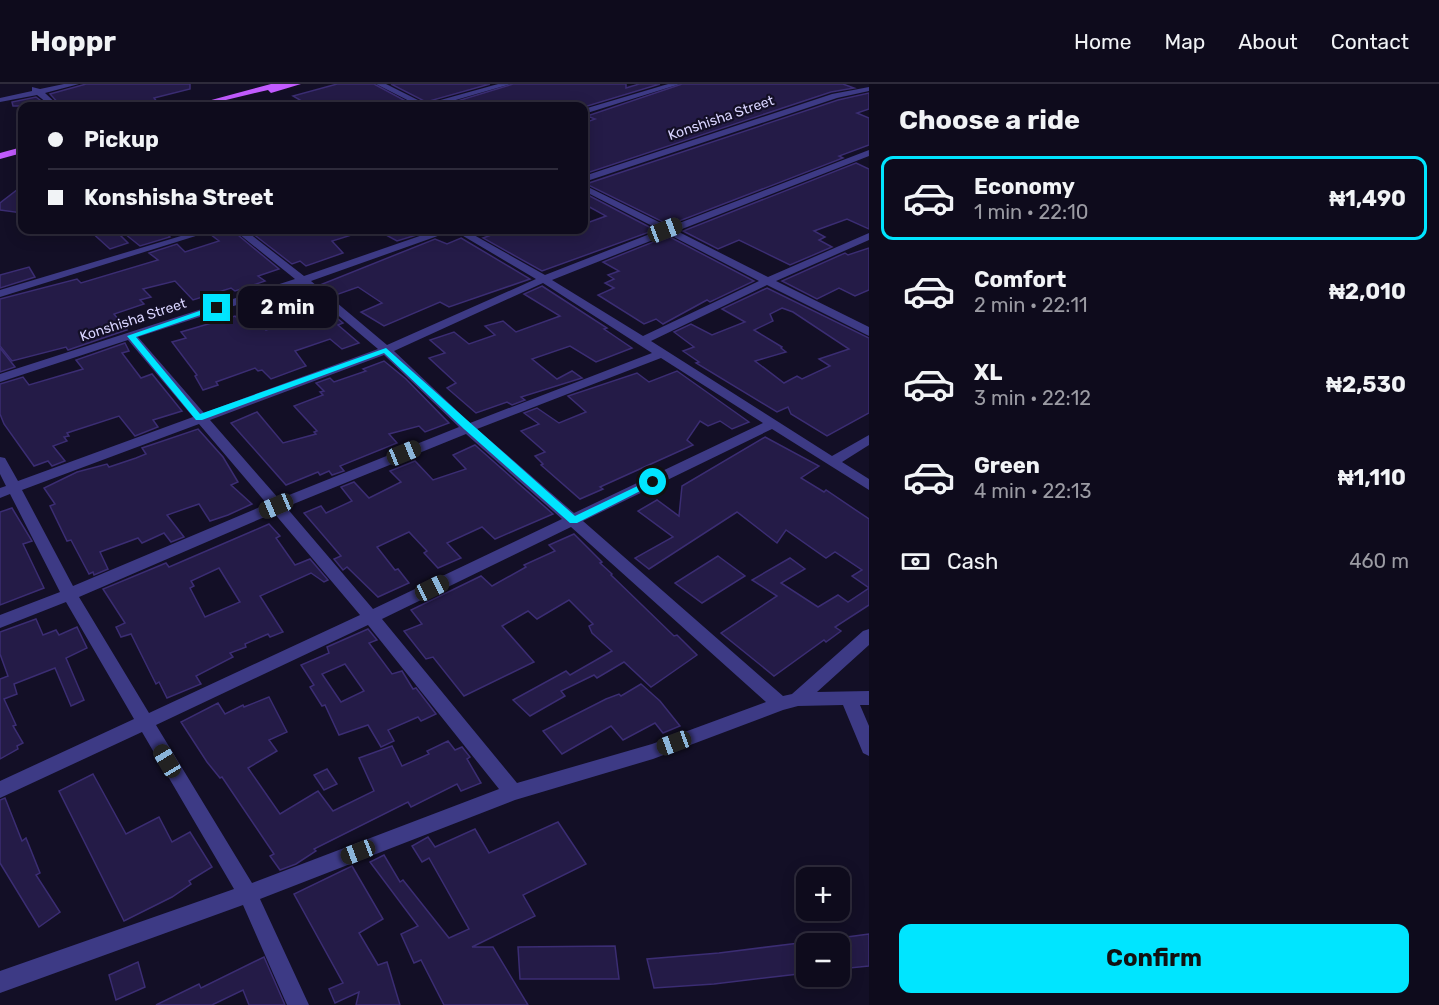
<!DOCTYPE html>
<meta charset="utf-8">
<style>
:root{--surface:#0e0b1c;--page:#171425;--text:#f1f3f6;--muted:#9b9ba3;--line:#2e2b3b;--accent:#00e5ff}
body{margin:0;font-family:Rubik,sans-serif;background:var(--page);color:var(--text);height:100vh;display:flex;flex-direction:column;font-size:22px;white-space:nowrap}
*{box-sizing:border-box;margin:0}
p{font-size:20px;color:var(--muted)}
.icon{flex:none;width:33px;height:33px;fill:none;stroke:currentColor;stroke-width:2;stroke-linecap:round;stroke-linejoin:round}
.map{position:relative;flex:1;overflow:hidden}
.drawer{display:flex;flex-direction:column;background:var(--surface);width:570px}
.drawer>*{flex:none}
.top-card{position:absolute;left:18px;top:18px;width:570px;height:132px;border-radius:12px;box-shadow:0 3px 15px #0003,0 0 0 2px var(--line);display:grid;align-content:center;height:132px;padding:0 30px;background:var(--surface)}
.controls{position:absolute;left:796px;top:783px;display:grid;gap:12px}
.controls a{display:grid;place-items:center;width:54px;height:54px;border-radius:12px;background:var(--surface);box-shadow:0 3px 15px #0003,0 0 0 2px var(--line);font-size:30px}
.end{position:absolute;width:27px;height:27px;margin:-14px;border:8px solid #00e5ff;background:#111;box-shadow:0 0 0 3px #111}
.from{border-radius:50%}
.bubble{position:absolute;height:42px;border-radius:12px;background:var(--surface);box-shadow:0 3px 15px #0003,0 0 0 2px var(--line);font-size:20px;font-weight:700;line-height:42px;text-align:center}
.car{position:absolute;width:18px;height:36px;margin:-18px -9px;border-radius:8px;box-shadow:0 0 4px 2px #0007;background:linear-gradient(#222 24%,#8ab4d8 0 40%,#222 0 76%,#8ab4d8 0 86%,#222 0)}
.top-card b{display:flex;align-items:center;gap:21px;height:57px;font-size:22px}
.top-card b+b{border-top:2px solid var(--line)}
.top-card i{width:15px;height:15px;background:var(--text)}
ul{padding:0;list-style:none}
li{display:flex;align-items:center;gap:18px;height:84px;margin:0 12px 9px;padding:0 18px;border:3px solid transparent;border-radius:12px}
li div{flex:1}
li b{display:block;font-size:22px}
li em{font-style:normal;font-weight:700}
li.active{border-color:var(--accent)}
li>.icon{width:54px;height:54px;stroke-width:1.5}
h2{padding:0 30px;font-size:27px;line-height:72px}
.pay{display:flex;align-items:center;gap:15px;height:66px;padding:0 30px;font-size:22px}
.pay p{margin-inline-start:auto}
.cta{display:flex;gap:12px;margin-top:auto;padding:12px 30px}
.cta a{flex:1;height:69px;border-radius:12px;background:var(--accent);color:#111;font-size:24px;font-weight:700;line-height:69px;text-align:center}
header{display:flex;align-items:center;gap:36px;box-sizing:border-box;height:84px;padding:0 30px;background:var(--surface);border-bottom:2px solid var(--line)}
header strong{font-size:28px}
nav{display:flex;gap:33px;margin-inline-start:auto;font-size:21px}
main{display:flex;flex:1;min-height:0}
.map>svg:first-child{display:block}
</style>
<header>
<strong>Hoppr</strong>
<nav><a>Home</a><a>Map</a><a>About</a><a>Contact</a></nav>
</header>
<main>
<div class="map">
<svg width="869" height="921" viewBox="0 0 869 921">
<rect width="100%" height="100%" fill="#130f26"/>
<g fill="#241b47" stroke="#3b2d73" stroke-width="1.5" fill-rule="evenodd">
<polygon points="86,0 190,0 190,5 154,14 158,19 144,22 61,22 50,10"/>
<polygon points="337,0 374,0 415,22 310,22 293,12"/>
<polygon points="391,0 490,0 426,18"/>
<polygon points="513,0 626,0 626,4 639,0 660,0 584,23 441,22"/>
<polygon points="682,0 843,0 854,4 831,8 584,90 584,39 595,35 587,32"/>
<polygon points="869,9 869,25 857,29 869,34 869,61 839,72 843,74 669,141 586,100 838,16"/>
<polygon points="36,13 48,22 13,22 12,18"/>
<polygon points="856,79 869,85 869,145 847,135 814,147 825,153 819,156 832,163 790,181 739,156 718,165 683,147"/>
<polygon points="22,102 22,129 0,126 0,119"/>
<polygon points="584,109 655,146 542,187 483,154 505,146 584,146 584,140 606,132 584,120"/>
<polygon points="89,146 115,146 128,159 110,165"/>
<polygon points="142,146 163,146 170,153 140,162 125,150"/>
<polygon points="224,146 232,146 279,185 258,192 265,197 235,207 231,204 193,216 175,197 143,205 151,213 140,216 144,220 114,230 127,246 68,266 66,263 12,277 0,262 0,215 77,195 81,199 158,176 149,169 177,160 185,168 219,157 210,150"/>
<polygon points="248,146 360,146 361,148 332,157 343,169 306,182 300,177 292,180"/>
<polygon points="377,146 417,146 423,149 397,157"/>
<polygon points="668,152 754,197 710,218 707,216 663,240 656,235 644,240 598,211 614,204 605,199 614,195 608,191 619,187 603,178"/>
<polygon points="461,154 530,195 449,223 440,218 384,242 361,228 382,219 358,203 333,212 320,201 435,155 447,160"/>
<polygon points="869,164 869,206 855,212 839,204 817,215 782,197 845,169 848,171"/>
<polygon points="29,183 35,193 0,204 0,191"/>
<polygon points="542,202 607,244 604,245 632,264 596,278 570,262 532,275 557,295 572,287 582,294 521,313 525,316 512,321 507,318 476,329 447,304 456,299 429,274 445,269 430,256 454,248 469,260 495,251 485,242 503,237 516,248 560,232 524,210"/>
<path d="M 767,204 L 869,254 L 869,329 L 827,352 L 791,330 L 788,323 L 777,328 L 696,279 L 699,278 L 683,267 L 694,263 L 674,248 L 691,240 L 712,251 L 745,238 L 722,225 ZM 782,224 L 793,228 L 849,265 L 819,275 L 830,282 L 802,295 L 797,292 L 784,299 L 755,277 L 786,268 L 781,264 L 782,263 L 754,246 L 773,237 L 770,230 Z"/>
<polygon points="302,206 343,239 338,241 359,259 342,265 330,255 295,267 306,282 271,295 262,286 258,287 255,284 216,298 218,301 203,306 195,292 197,291 172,258 186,254 181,248 235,232 236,233 258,229 266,246 308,231 287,210"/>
<polygon points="125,259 129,267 122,269 141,294 152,290 182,327 153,336 158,343 135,352 119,332 67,349 69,352 64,353 67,357 53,362 65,377 52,382 48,377 34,382 4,340 0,330 0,300 23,293 29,301 83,285 76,276"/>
<polygon points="0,264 15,283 0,288"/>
<polygon points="384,277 406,295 449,339 425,348 419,342 389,350 397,359 340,382 344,387 332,391 329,387 320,391 318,388 286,401 231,339 257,328 283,359 316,350 314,348 317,347 294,322 323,311 320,308 324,307 316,299 330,294 334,298 366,287 363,285"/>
<polygon points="677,287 749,338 732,345 720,337 708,342 700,337 687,356 693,361 600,403 603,405 580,415 541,381 543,380 535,372 545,368 521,347 539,340 524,329 537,324 559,339 586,328 568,312 637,289 649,298"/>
<polygon points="198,345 223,373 238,398 231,401 252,420 228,431 210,437 199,420 167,431 184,453 171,458 164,449 142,459 138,454 100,468 108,485 94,491 93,488 89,490 71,456 67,457 50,422 55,420 44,404 77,388 107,380 109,383 136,374 146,370 142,364"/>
<polygon points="765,353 819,382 801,394 824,408 826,406 869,435 869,521 835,543 841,547 826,558 824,556 774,592 721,549 777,512 752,496 790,474 805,485 781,499 818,523 838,511 848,518 869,504 852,492 862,486 835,468 826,474 786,446 777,459 737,428 649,485 635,474 673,453 638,427 657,416 679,432 682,402"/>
<polygon points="475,361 553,430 495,455 482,443 447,459 461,474 438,484 424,469 427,467 409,448 377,463 395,486 398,485 409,499 378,513 347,483 343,486 334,475 341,472 304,429 321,422 326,429 352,417 341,403 354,398 369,414 401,398 390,387 415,377 433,396 466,385 453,371"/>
<polygon points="12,424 32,457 23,460 44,504 0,521 0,428"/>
<path d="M 269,440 L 280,452 L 276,454 L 295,481 L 310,475 L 328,496 L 324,498 L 311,489 L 260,512 L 283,548 L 270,553 L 268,550 L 245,560 L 246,563 L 230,569 L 233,573 L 196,592 L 201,600 L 167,614 L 159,598 L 156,600 L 131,550 L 121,553 L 116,543 L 125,539 L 103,505 L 166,479 L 169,483 ZM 219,484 L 240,518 L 205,533 L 190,504 L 194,502 L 191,497 Z"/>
<polygon points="574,450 602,478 600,479 612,490 611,491 674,552 677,551 697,571 651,603 624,578 597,594 594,591 561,607 565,612 530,632 513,616 566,587 570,591 612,567 592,549 589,542 593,540 569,516 537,535 528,527 502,542 534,578 464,612 433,573 426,575 404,547 422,540 411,526 481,492 492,502 526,483 524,481 555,467 549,461"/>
<polygon points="718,472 745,492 702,519 675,499"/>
<polygon points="36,535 43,551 56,546 59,551 77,543 87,564 66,574 84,616 71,622 55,584 14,600 17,610 4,615 16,641 13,642 23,659 17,662 18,665 0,675 0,595 8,592 0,570 0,548"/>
<path d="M 368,545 L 377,556 L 369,559 L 392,590 L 402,587 L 413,605 L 416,604 L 436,630 L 421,637 L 418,633 L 388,646 L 394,657 L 381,663 L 368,641 L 339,651 L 325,621 L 322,622 L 310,603 L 314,601 L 301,581 L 329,569 L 327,563 ZM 345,580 L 364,607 L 341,618 L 322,590 Z"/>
<polygon points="641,600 660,617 680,642 663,649 655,639 623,656 611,642 562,670 543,647 606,615 619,610 621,612"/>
<polygon points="269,613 287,648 269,656 277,667 248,684 280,730 318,707 333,727 374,707 359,674 392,662 402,682 429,670 427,667 448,657 455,666 462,663 470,673 467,675 481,699 461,707 457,700 411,723 408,718 314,765 316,767 296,780 280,786 270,772 274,770 222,693 220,694 207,678 181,638 218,619 225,630 243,621 244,623"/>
<polygon points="327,685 337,700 324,706 314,691"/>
<polygon points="93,690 126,750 159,733 172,758 190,748 212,783 189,797 191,800 172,813 124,837 59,707"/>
<polygon points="5,714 22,757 26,754 40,789 36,791 60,828 39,843 0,779 0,716"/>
<polygon points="558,738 586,780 523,811 535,832 472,863 493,863 528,921 444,921 421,876 414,879 401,850 418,842 370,778 384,771 400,798 403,796 449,854 469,845 429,774 422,778 412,762 428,753 435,763 475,745 489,769"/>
<polygon points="352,782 383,835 359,849 378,881 387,878 400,921 356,921 359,908 335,919 329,905 343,899 294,810"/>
<polygon points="869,850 869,882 840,885 840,854"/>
<polygon points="807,858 807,889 714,900 654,904 647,875 719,869"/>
<polygon points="615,862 619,895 520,895 518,863"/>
<polygon points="264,873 285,921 249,921 243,906 212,921 156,921 199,900 201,904"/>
<polygon points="138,878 145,903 116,916 109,891"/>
</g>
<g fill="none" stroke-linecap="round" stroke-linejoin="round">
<g fill="#3d3a85" fill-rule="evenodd">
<polygon points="64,0 79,0 45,9 59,22 51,22 37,11 0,18 0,14 32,7 32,3 40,5"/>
<polygon points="376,0 386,0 426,20 498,0 511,0 435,22 419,22"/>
<polygon points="668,0 680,0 584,30 584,25"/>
<polygon points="869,3 869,7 837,14 584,98 584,92 832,10"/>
<path d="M 869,66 L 869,72 L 677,147 L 768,193 L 869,149 L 869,156 L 776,197 L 869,243 L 869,252 L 767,201 L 651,257 L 832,372 L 869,351 L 869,361 L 842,378 L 869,395 L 869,406 L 772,345 L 583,437 L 783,612 L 792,610 L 863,547 L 869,545 L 869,561 L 817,608 L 869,607 L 869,621 L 860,621 L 869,642 L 869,672 L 863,669 L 843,621 L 798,622 L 783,626 L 653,675 L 515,716 L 260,815 L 309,921 L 287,921 L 243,821 L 0,909 L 0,887 L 234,805 L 142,648 L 0,714 L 0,697 L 134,635 L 66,518 L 0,544 L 0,531 L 60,508 L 10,410 L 0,414 L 0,404 L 6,402 L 0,390 L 0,373 L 5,374 L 18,397 L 193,333 L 128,256 L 0,298 L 0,290 L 295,195 L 234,146 L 245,146 L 304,192 L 437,146 L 450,146 L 449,148 L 311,197 L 387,261 L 536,195 L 453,146 L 465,146 L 545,191 L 660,146 L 584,107 L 584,101 L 669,143 ZM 668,150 L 759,197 L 643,252 L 552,196 ZM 543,199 L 652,269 L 470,339 L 394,267 ZM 301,200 L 378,265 L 204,329 L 138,253 ZM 384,271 L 459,343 L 279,415 L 210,336 ZM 661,274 L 763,339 L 574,429 L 477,345 ZM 199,340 L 267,420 L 73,502 L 22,406 ZM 466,350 L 562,435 L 373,525 L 286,423 ZM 274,429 L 360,531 L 149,629 L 79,513 ZM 571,443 L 766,618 L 652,660 L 517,699 L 382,535 ZM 368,541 L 499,705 L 252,799 L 156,641 Z"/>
<polygon points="201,146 215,146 0,213 0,206"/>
</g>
<g fill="#c25bff" fill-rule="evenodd">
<polygon points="271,0 301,0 271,9 268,6 201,22 189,22"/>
<polygon points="22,63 22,69 0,75 0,69"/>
</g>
</g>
<polygon fill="#00e5ff" points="214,222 221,224 136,253 200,330 386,264 575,432 650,396 658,398 577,439 570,439 464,345 384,269 202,336 196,336 127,252"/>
<g text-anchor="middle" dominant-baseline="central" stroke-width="4.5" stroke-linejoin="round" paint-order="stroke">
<g font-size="14" fill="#d9d4ff" stroke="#130f26">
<text transform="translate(721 34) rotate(-19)">Konshisha Street</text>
<text transform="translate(133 236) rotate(-18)">Konshisha Street</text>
</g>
</g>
</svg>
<div class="controls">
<a>+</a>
<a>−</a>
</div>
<i class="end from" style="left:653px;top:398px"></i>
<i class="end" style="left:217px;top:224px"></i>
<div class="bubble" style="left:238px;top:202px;width:99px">2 min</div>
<i class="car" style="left:665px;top:146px;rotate:69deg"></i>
<i class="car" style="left:404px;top:369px;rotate:68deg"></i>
<i class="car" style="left:276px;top:422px;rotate:247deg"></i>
<i class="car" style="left:432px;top:504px;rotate:64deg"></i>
<i class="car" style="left:674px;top:659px;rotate:250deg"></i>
<i class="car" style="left:167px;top:677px;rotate:329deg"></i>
<i class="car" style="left:358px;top:768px;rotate:249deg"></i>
<div class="top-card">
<b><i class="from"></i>Pickup</b>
<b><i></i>Konshisha Street</b>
</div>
</div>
<section class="drawer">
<h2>Choose a ride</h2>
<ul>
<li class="active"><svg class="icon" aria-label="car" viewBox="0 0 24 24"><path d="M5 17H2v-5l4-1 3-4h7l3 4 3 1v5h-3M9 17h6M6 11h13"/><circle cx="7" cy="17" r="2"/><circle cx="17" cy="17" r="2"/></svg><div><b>Economy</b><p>1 min · 22:10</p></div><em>₦1,490</em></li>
<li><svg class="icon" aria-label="car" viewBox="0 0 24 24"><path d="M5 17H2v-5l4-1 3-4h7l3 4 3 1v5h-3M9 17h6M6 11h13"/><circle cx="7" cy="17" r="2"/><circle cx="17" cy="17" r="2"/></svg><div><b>Comfort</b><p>2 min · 22:11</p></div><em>₦2,010</em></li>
<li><svg class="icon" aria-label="car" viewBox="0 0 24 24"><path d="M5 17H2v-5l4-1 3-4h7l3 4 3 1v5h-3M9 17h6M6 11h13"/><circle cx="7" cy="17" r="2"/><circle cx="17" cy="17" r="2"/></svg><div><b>XL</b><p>3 min · 22:12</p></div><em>₦2,530</em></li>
<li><svg class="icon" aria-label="car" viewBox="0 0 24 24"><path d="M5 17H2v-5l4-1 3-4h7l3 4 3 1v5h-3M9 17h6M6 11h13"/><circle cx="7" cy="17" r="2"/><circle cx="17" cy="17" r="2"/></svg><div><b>Green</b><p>4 min · 22:13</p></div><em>₦1,110</em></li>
</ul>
<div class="pay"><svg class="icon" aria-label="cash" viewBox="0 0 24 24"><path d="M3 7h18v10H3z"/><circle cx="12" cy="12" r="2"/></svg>Cash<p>460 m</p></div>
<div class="cta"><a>Confirm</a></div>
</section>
</main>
